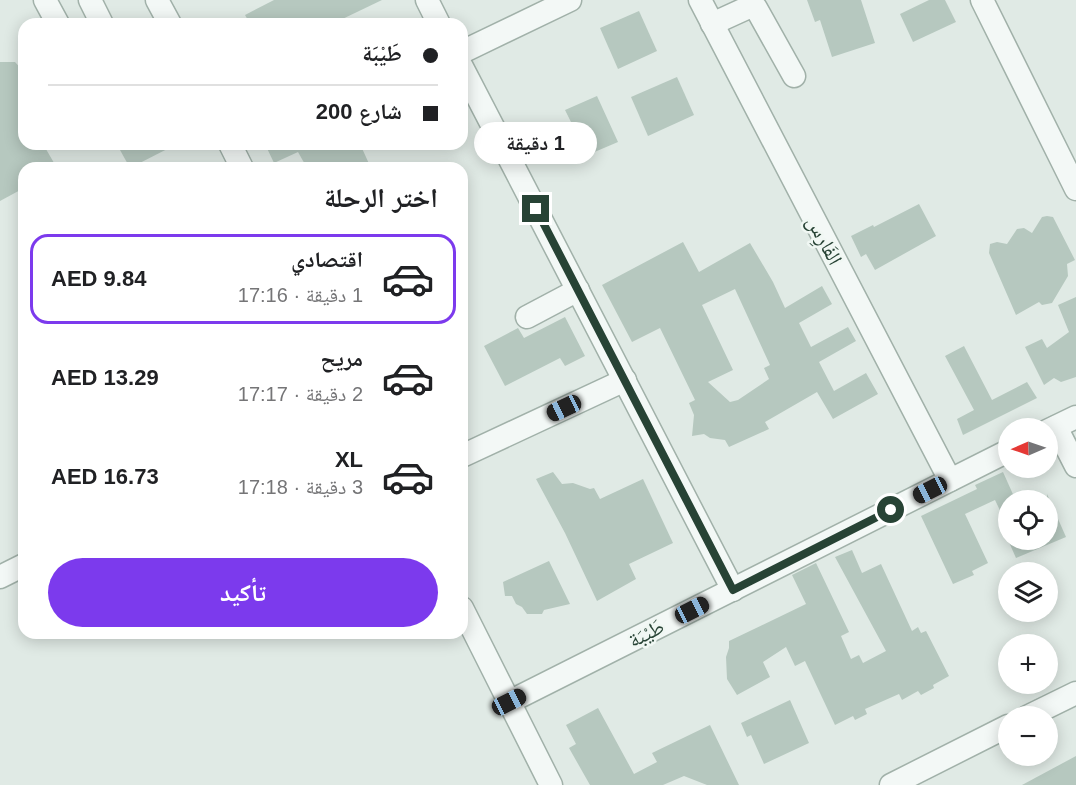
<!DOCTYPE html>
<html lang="ar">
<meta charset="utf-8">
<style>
:root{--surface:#fff;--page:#f6f6f6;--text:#202124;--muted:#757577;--line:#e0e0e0;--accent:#7c3aed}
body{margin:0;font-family:Helvetica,"Noto Naskh Arabic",sans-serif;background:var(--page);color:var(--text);direction:rtl;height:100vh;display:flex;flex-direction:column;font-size:22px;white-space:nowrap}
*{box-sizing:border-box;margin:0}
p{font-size:20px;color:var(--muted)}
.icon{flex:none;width:33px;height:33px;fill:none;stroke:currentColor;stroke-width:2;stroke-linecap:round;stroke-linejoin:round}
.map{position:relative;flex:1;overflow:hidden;direction:ltr}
.panel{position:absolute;left:18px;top:162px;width:450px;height:477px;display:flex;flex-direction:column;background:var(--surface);border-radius:18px;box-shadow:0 3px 15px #0003;direction:rtl}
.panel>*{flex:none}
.banner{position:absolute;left:18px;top:18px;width:450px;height:132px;border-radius:18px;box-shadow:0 3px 15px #0003;direction:rtl;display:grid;align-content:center;height:132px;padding:0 30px;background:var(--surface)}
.needle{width:39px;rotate:268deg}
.controls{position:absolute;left:998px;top:418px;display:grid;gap:12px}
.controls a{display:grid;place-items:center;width:60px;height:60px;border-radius:50%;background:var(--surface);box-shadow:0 3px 15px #0003;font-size:30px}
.end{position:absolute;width:27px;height:27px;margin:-14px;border:8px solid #274335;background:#fff;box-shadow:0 0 0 3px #fff}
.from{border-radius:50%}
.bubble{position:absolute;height:42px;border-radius:21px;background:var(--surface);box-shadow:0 3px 15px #0003;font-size:20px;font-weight:700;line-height:42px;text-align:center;direction:rtl}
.car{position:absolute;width:18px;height:36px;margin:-18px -9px;border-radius:8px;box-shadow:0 0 4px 2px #0007;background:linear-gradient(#222 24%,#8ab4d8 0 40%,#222 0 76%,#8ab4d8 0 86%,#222 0)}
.banner b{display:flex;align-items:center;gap:21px;height:57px;font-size:22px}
.banner b+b{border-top:2px solid var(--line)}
.banner i{width:15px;height:15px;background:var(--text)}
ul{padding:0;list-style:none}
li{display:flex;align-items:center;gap:18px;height:90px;margin:0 12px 9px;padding:0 18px;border:3px solid transparent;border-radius:18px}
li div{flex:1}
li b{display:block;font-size:22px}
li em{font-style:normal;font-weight:700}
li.on{border-color:var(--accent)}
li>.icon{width:54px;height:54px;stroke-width:1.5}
h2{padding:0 30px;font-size:27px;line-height:72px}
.primary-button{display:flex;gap:12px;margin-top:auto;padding:12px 30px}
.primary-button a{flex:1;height:69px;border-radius:36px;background:var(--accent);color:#fff;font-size:24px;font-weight:700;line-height:69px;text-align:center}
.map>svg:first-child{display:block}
</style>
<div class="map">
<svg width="1076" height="785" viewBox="0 0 1076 785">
<rect width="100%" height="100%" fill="#e0eae5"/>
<g fill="#b6c8bf" fill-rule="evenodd">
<polygon points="274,0 382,0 332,24 250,24 245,15"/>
<polygon points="807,0 861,0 875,43 832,57 820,20 815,22"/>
<polygon points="929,0 945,0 956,22 913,42 900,14"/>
<polygon points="639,11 657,51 618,69 600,28"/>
<polygon points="0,62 15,62 24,72 24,108 19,116 24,120 24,144 43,144 57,168 24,168 24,188 0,201"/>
<polygon points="677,77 694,115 648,136 631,97"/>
<polygon points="597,96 618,142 571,162 556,128 571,122 565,110"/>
<polygon points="132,144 177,144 130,168 120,150"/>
<polygon points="265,144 360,144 371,168 307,168 298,152 274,163"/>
<polygon points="919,204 936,236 875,270 866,254 861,257 851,236 873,225 874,227"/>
<polygon points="1047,216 1053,217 1075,260 1067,264 1068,276 1052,303 1042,305 1039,302 1016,315 989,253 990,244 997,242 1007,244 1017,229 1024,228 1032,233 1042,217"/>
<path d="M 683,242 L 699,272 L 750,243 L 773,282 L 785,308 L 822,286 L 832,304 L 799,323 L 811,347 L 848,327 L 856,341 L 819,362 L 834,391 L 866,373 L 878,394 L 833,419 L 817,392 L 765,422 L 769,429 L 729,447 L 725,440 L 710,438 L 704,434 L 692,436 L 694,415 L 689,403 L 695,400 L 660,328 L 632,342 L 602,285 ZM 735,289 L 770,365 L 764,368 L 769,379 L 738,400 L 730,402 L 708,382 L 733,370 L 702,305 Z"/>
<polygon points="1076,297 1076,377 1061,382 1054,378 1044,385 1025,347 1042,339 1047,348 1069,332 1058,305"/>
<polygon points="565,317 585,356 565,366 560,358 505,386 484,346 518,328 524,338"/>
<polygon points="964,346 992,400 1027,382 1037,398 963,435 957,419 974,410 945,356"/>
<polygon points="553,472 562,484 573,483 590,489 594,488 600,499 643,479 673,543 629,564 636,579 597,601 565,533 536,479"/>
<polygon points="1003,472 1016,501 1008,501 1008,527 995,500 965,514 988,563 972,571 974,575 953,584 921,516 977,489 975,485"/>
<polygon points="1047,494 1066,537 1016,558 1008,540 1047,540"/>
<polygon points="852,550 862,573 881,564 912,631 918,627 921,633 926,631 949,676 933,685 934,688 921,695 918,691 902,700 899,694 865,709 867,714 855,720 853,716 835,725 805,661 795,666 786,647 763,662 770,677 737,695 727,679 726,657 729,648 729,641 806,604 792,575 816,563 849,632 841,636 851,659 859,655 863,663 886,651 835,557"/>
<polygon points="549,561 570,604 544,610 542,614 527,614 522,607 516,604 512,596 505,596 503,582"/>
<polygon points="790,700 809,743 764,764 751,735 747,737 741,723"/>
<polygon points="598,708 634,774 657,762 652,753 710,725 739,785 707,785 684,776 663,785 590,785 569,748 576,744 566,725"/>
<polygon points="1076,756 1076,785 1022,785"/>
</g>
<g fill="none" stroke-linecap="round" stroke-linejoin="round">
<g stroke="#a1b1a9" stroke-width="25">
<g id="minor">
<polyline points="45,0 58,24"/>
<polyline points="90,0 102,24"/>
<polyline points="157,0 170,24"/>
<polyline points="427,0 439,24"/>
<polyline points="700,0 950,480"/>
<polyline points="982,0 1076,189"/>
<polyline points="712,24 747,8 756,8 794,76"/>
<polyline points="462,52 570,0"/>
<polyline points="462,67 733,590"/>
<polyline points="230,144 242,168"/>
<polyline points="527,317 578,290"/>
<polyline points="1056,427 1076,466"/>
<polyline points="1047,431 1076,417"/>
<polyline points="462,456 625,380"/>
<polyline points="0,577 24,565"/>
<polyline points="462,608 551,785"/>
<polyline points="509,702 1008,451"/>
<polyline points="1027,717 1076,693"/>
<polyline points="891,785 1008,726"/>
</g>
</g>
<use href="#minor" stroke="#f3f8f6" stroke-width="22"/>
</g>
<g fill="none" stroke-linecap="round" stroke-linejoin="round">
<polyline stroke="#274335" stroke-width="8" points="536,209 733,590 891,510"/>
</g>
<g text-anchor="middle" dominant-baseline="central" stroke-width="5" stroke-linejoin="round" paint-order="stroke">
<g font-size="21" fill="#274335" stroke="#f0f7f3">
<text transform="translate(825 240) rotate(62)">الفَارِس</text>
<text transform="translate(646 633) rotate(-27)">طَيْبَة</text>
</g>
</g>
</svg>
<div class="controls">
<a><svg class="needle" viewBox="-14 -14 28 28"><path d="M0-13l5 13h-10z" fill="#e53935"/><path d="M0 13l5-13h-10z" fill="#757577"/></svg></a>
<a><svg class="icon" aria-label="locate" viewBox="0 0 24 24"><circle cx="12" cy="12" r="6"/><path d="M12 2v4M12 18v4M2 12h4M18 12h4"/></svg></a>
<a><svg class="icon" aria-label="layers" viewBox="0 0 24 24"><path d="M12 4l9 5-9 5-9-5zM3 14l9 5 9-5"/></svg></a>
<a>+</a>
<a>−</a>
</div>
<i class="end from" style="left:891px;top:510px"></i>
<i class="end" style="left:536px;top:209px"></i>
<div class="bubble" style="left:474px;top:122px;width:123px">1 دقيقة</div>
<i class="car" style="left:564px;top:408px;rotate:245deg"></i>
<i class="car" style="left:930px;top:490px;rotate:243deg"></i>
<i class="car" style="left:692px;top:610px;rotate:63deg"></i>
<i class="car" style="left:509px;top:702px;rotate:63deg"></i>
<div class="banner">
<b><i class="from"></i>طَيْبَة</b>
<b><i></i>شارع 200</b>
</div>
<section class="panel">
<h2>اختر الرحلة</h2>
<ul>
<li class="on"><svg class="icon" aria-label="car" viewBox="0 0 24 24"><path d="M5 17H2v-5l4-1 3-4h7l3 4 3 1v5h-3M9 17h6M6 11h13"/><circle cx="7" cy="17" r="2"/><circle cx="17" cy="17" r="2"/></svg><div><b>اقتصادي</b><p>1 دقيقة · 17:16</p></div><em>AED 9.84</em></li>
<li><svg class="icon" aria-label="car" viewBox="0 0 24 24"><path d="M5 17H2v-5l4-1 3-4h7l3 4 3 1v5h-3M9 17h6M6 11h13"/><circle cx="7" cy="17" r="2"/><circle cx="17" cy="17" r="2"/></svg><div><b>مريح</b><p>2 دقيقة · 17:17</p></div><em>AED 13.29</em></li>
<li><svg class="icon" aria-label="car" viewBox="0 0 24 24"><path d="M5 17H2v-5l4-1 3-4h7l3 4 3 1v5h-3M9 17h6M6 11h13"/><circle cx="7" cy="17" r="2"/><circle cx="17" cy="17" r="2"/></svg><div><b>XL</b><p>3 دقيقة · 17:18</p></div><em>AED 16.73</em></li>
</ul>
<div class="primary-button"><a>تأكيد</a></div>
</section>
</div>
